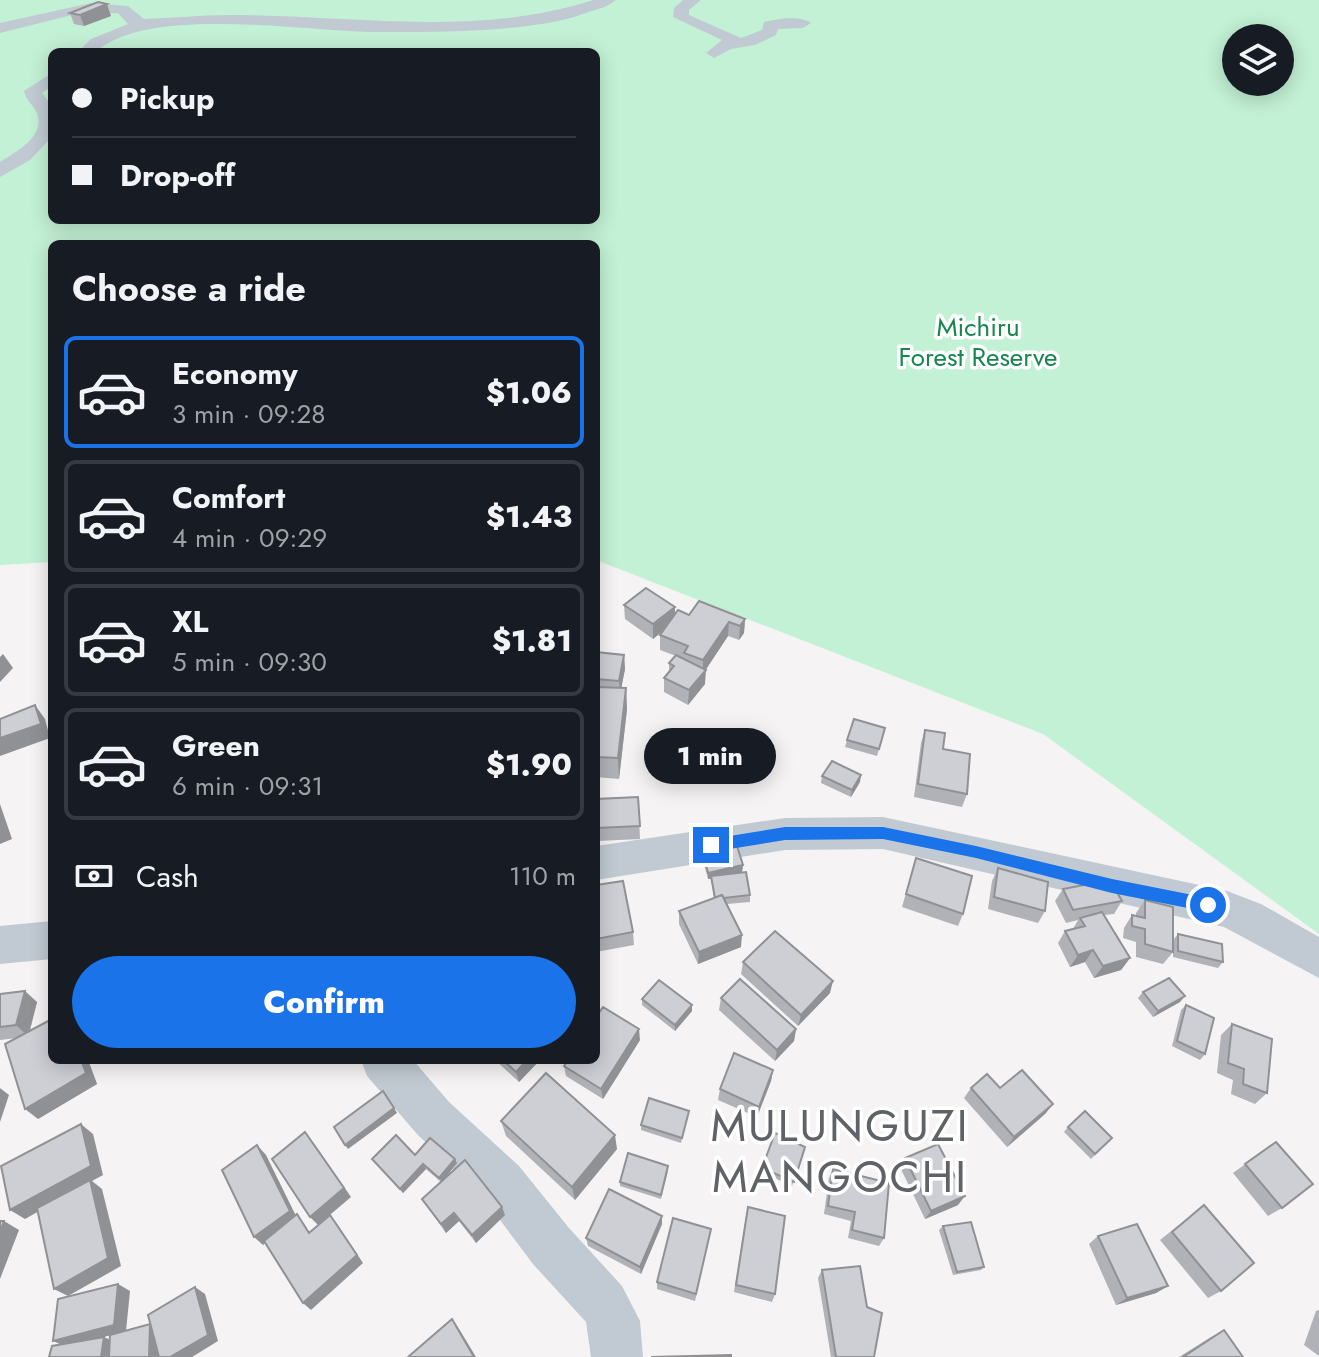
<!DOCTYPE html>
<meta charset="utf-8">
<style>
:root{--surface:#171b24;--page:#20242c;--text:#f1f3f6;--muted:#9ea1a6;--line:#363941;--accent:#1a73e8}
body{margin:0;font-family:Jost,sans-serif;background:var(--page);color:var(--text);height:100vh;display:flex;flex-direction:column;font-size:30px;white-space:nowrap}
*{box-sizing:border-box;margin:0}
p{font-size:26px;color:var(--muted)}
.icon{flex:none;width:44px;height:44px;fill:none;stroke:currentColor;stroke-width:2;stroke-linecap:round;stroke-linejoin:round}
.map{position:relative;flex:1;overflow:hidden}
.drawer{position:absolute;left:48px;top:240px;width:552px;height:824px;display:flex;flex-direction:column;background:var(--surface);border-radius:12px;box-shadow:0 4px 20px #0003}
.drawer>*{flex:none}
.guide{position:absolute;left:48px;top:48px;width:552px;height:176px;border-radius:12px;box-shadow:0 4px 20px #0003;display:grid;align-content:center;height:176px;padding:0 24px;background:var(--surface)}
.fabs{position:absolute;left:1222px;top:24px;display:grid;gap:16px}
.fabs a{display:grid;place-items:center;width:72px;height:72px;border-radius:50%;background:var(--surface);box-shadow:0 4px 20px #0003;font-size:40px}
.end{position:absolute;width:36px;height:36px;margin:-18px;border:10px solid #1a73e8;background:#fff;box-shadow:0 0 0 4px #fff}
.from{border-radius:50%}
.bubble{position:absolute;height:56px;border-radius:28px;background:var(--surface);box-shadow:0 4px 20px #0003;font-size:26px;font-weight:800;line-height:56px;text-align:center}
.guide b{display:flex;align-items:center;gap:28px;height:76px;font-size:30px}
.guide b+b{border-top:2px solid var(--line)}
.guide i{width:20px;height:20px;background:var(--text)}
ul{padding:0;list-style:none}
li{display:flex;align-items:center;gap:24px;height:112px;margin:0 16px 12px;padding:0 8px;border:4px solid var(--line);border-radius:12px}
li div{flex:1}
li b{display:block;font-size:30px}
li em{font-style:normal;font-weight:800}
li.active{border-color:var(--accent)}
li>.icon{width:72px;height:72px;stroke-width:1.5}
h2{padding:0 24px;font-size:36px;line-height:96px}
.pay{display:flex;align-items:center;gap:20px;height:88px;padding:0 24px;font-size:30px}
.pay p{margin-inline-start:auto}
.cta{display:flex;gap:16px;margin-top:auto;padding:16px 24px}
.cta a{flex:1;height:92px;border-radius:48px;background:var(--accent);color:#fff;font-size:32px;font-weight:800;line-height:92px;text-align:center}
.map>svg:first-child{display:block}
</style>
<div class="map">
<svg width="1319" height="1357" viewBox="0 0 1319 1357">
<rect width="100%" height="100%" fill="#f5f3f3"/>
<path fill="#c3f1d5" fill-rule="evenodd" d="M 0,0 L 1319,0 L 1319,934 L 1043,734 L 596,560 L 596,244 L 52,244 L 52,562 L 0,565 ZM 1236,38 L 1280,38 L 1280,82 L 1236,82 ZM 52,52 L 596,52 L 596,220 L 52,220 Z"/>
<g fill="none" stroke-linecap="round" stroke-linejoin="round">
<g fill="#c1cad2" fill-rule="evenodd">
<path d="M 593,0 L 616,0 C 606,9 589,11 577,16 C 523,33 428,32 370,32 C 303,31 146,5 96,52 L 78,52 L 91,39 L 128,24 L 118,13 L 76,14 L 0,33 L 0,23 L 91,3 L 128,6 L 144,19 C 172,18 201,15 229,15 C 349,15 476,38 593,0 Z"/>
<path d="M 683,0 L 701,0 L 689,10 L 689,15 L 741,38 L 762,30 L 764,22 C 778,19 800,15 811,23 L 803,28 L 778,29 L 776,35 L 755,45 L 731,49 L 714,58 L 706,53 L 722,40 L 673,17 L 674,8 Z"/>
<path d="M 52,73 L 52,86 L 42,93 L 52,106 L 52,137 L 30,160 L 0,177 L 0,162 C 16,152 46,136 37,113 C 33,104 26,101 24,91 Z"/>
<polygon points="883,817 1227,891 1261,904 1319,937 1319,978 1224,927 883,849 785,850 596,880 596,846 785,818"/>
<polygon points="52,921 52,959 0,964 0,926"/>
<polygon points="361,1060 413,1060 449,1102 519,1166 569,1228 622,1286 640,1321 643,1357 591,1357 586,1322 533,1264 485,1200 417,1134 367,1076"/>
</g>
</g>
<g fill="#b0b2b7">
<polygon points="70,13 111,16 84,26 74,24"/>
<polygon points="624,605 675,614 745,619 744,633 739,640 728,636 705,670 705,684 688,705 664,692 664,678 669,672 669,663 676,656 660,650 660,635 663,631 653,639 625,619"/>
<polygon points="596,652 624,655 625,669 621,688 626,688 627,709 619,779 596,777"/>
<polygon points="885,728 877,756 845,747 847,740"/>
<polygon points="925,730 943,749 967,794 962,807 914,797 921,743"/>
<polygon points="822,776 860,782 851,797 821,783"/>
<polygon points="638,797 640,839 598,841 597,828"/>
<polygon points="703,854 743,865 742,872 750,895 750,902 727,904 741,947 698,964 679,924 679,911 714,898 711,879 708,879 703,860"/>
<polygon points="916,858 963,914 958,926 902,907"/>
<polygon points="998,868 1045,911 1038,923 988,909 992,881"/>
<polygon points="596,885 633,932 634,945 596,952"/>
<polygon points="1063,889 1122,901 1114,914 1104,915 1130,958 1121,970 1094,978 1085,962 1070,967 1058,943 1065,931 1073,929 1078,920 1066,923 1055,901"/>
<polygon points="1145,900 1173,952 1163,964 1136,957 1136,942 1123,938 1124,928 1132,915 1136,916 1136,913"/>
<polygon points="1178,934 1223,962 1218,968 1173,957 1173,940"/>
<polygon points="743,962 830,993 798,1026 741,974"/>
<polygon points="1143,992 1180,1002 1153,1017 1138,998"/>
<polygon points="0,994 37,1002 30,1031 52,1060 88,1060 97,1084 38,1119 17,1038 0,1040"/>
<polygon points="721,998 796,1029 794,1041 775,1061 719,1010"/>
<polygon points="642,999 692,1005 692,1011 675,1031 642,1005"/>
<polygon points="1186,1005 1205,1054 1200,1060 1172,1046 1181,1010"/>
<polygon points="1232,1024 1267,1093 1255,1104 1231,1094 1233,1080 1217,1073 1221,1035"/>
<polygon points="640,1040 603,1099 566,1076 564,1066"/>
<polygon points="495,1060 540,1060 519,1082"/>
<polygon points="773,1070 771,1081 757,1117 718,1100 720,1089"/>
<polygon points="971,1088 1000,1088 1053,1104 1045,1114 1007,1147 964,1098"/>
<polygon points="689,1111 681,1143 641,1130 641,1125"/>
<polygon points="501,1121 617,1149 575,1200 506,1136"/>
<polygon points="1068,1127 1112,1138 1091,1159 1064,1132"/>
<polygon points="1276,1142 1282,1208 1268,1216 1233,1173"/>
<polygon points="805,1147 792,1186 761,1172 762,1168"/>
<polygon points="415,1155 455,1159 457,1163 446,1177 505,1215 476,1243 459,1221 446,1233 422,1199 441,1182 426,1169 403,1193 372,1159"/>
<polygon points="905,1158 958,1205 925,1219 900,1167"/>
<polygon points="833,1169 884,1238 879,1246 848,1238 851,1221 824,1214 829,1178"/>
<polygon points="668,1171 661,1199 620,1186 620,1182"/>
<polygon points="1204,1205 1221,1291 1208,1298 1160,1240"/>
<polygon points="746,1216 775,1294 772,1302 734,1292"/>
<polygon points="662,1224 641,1274 588,1246 586,1238"/>
<polygon points="943,1226 984,1267 981,1270 953,1275 939,1230"/>
<polygon points="711,1229 695,1301 657,1289 657,1282"/>
<polygon points="1098,1236 1168,1286 1156,1293 1116,1305 1089,1244"/>
<polygon points="822,1270 874,1357 831,1357 818,1278"/>
<polygon points="1319,1310 1319,1356 1304,1345 1316,1311"/>
<polygon points="1224,1330 1243,1357 1179,1357 1211,1337"/>
</g>
<g fill="#909195">
<polygon points="107,4 111,16 84,26 80,15"/>
<polygon points="675,607 675,621 653,639 653,624"/>
<polygon points="745,619 744,633 739,640 740,626"/>
<polygon points="729,622 728,636 703,674 703,660"/>
<polygon points="3,654 13,668 0,682 0,657"/>
<polygon points="624,655 625,669 620,695 619,681"/>
<polygon points="706,670 705,684 688,705 689,690"/>
<polygon points="626,688 627,709 619,779 618,758"/>
<polygon points="35,705 45,719 50,738 0,756 0,738"/>
<polygon points="861,775 860,782 851,797 852,790"/>
<polygon points="0,804 12,839 0,844"/>
<polygon points="743,865 742,872 708,879 708,873"/>
<polygon points="742,935 741,947 698,964 699,952"/>
<polygon points="1093,950 1085,962 1070,967 1078,955"/>
<polygon points="1130,958 1121,970 1094,978 1103,966"/>
<polygon points="833,981 830,993 798,1026 801,1015"/>
<polygon points="25,991 37,1002 28,1036 16,1025"/>
<polygon points="1185,996 1180,1002 1153,1017 1158,1011"/>
<polygon points="692,1005 692,1011 675,1031 675,1025"/>
<polygon points="639,1029 640,1040 603,1099 601,1089"/>
<polygon points="796,1029 794,1041 775,1061 777,1050"/>
<polygon points="81,1060 88,1060 97,1084 38,1119 25,1109"/>
<polygon points="527,1060 540,1060 519,1082 516,1072"/>
<polygon points="773,1070 771,1081 757,1117 759,1107"/>
<polygon points="0,1088 9,1095 0,1122"/>
<polygon points="1053,1104 1045,1114 1007,1147 1014,1137"/>
<polygon points="394,1108 397,1113 348,1149 345,1145"/>
<polygon points="81,1124 93,1134 103,1175 92,1181 102,1189 121,1266 68,1296 54,1289 91,1182 25,1219 10,1210"/>
<polygon points="615,1135 617,1149 575,1200 572,1187"/>
<polygon points="313,1142 351,1197 318,1225 310,1217"/>
<polygon points="257,1145 266,1155 298,1220 263,1245 254,1237"/>
<polygon points="455,1159 457,1163 442,1182 439,1178"/>
<polygon points="423,1164 426,1169 403,1193 400,1189"/>
<polygon points="965,1196 958,1205 925,1219 931,1211"/>
<polygon points="502,1207 505,1215 476,1243 472,1235"/>
<polygon points="454,1213 459,1221 446,1233 441,1224"/>
<polygon points="330,1215 337,1224 363,1263 311,1310 303,1303"/>
<polygon points="662,1216 662,1224 641,1274 640,1267"/>
<polygon points="4,1221 19,1230 0,1279 0,1232"/>
<polygon points="118,1284 130,1291 126,1331 67,1347 53,1341"/>
<polygon points="1168,1286 1156,1293 1116,1305 1127,1298"/>
<polygon points="195,1287 205,1294 218,1341 192,1357 170,1357"/>
<polygon points="452,1319 459,1329 476,1357 474,1357"/>
<polygon points="150,1324 161,1357 149,1357"/>
<polygon points="104,1337 117,1343 115,1357 101,1357"/>
</g>
<g fill="#cdcfd5" stroke="#909195" stroke-width="2">
<polygon points="98,2 107,4 80,15 70,13"/>
<polygon points="646,588 675,607 653,624 624,605"/>
<polygon points="699,601 745,619 740,626 729,622 703,660 684,653 688,646 660,635 678,610 689,615"/>
<polygon points="596,652 624,655 619,681 596,679"/>
<polygon points="676,655 706,670 689,690 664,678 674,666 669,663"/>
<polygon points="596,687 626,688 618,758 596,757"/>
<polygon points="35,705 41,724 0,738 0,719"/>
<polygon points="854,719 885,728 879,749 847,740"/>
<polygon points="925,730 945,733 943,749 970,754 967,794 918,784"/>
<polygon points="832,761 861,775 852,790 822,776"/>
<polygon points="638,797 640,826 597,828 596,799"/>
<polygon points="737,846 743,865 708,873 703,854"/>
<polygon points="916,858 972,876 963,914 906,894"/>
<polygon points="998,868 1048,882 1045,911 994,897"/>
<polygon points="746,872 750,895 724,898 722,895 715,898 711,876"/>
<polygon points="1110,880 1122,901 1073,910 1063,889"/>
<polygon points="623,881 633,932 596,939 596,885"/>
<polygon points="722,895 742,935 699,952 679,911"/>
<polygon points="1145,900 1173,907 1173,952 1145,944 1145,929 1132,926 1132,915 1145,918"/>
<polygon points="1102,912 1130,958 1103,966 1093,950 1078,955 1065,931 1085,926 1080,918"/>
<polygon points="775,931 833,981 801,1015 743,962"/>
<polygon points="1178,934 1222,944 1223,962 1178,951"/>
<polygon points="1169,978 1185,996 1158,1011 1143,992"/>
<polygon points="740,979 796,1029 777,1050 721,998"/>
<polygon points="659,980 692,1005 675,1025 642,999"/>
<polygon points="25,991 16,1025 0,1027 0,994"/>
<polygon points="1186,1005 1214,1018 1205,1054 1177,1041"/>
<polygon points="603,1007 639,1029 601,1089 564,1066 568,1060 596,1060 596,1017"/>
<polygon points="52,1019 52,1060 81,1060 86,1073 25,1109 5,1044"/>
<polygon points="1232,1024 1272,1039 1267,1093 1243,1084 1244,1069 1228,1063"/>
<polygon points="734,1053 773,1070 759,1107 720,1089"/>
<polygon points="503,1060 527,1060 516,1072"/>
<polygon points="1022,1070 1053,1104 1014,1137 971,1088 987,1074 1000,1088"/>
<polygon points="546,1073 615,1135 572,1187 501,1121"/>
<polygon points="383,1091 394,1108 345,1145 334,1127"/>
<polygon points="649,1098 689,1111 682,1138 641,1125"/>
<polygon points="1085,1111 1112,1138 1095,1154 1068,1127"/>
<polygon points="81,1124 91,1166 10,1210 1,1166"/>
<polygon points="305,1132 344,1188 310,1217 272,1159"/>
<polygon points="775,1133 805,1147 794,1182 762,1168"/>
<polygon points="396,1135 415,1155 430,1138 455,1159 439,1178 423,1164 400,1189 372,1159"/>
<polygon points="1276,1142 1313,1184 1282,1208 1245,1164"/>
<polygon points="938,1144 965,1196 931,1211 905,1158"/>
<polygon points="257,1145 290,1211 254,1237 222,1170"/>
<polygon points="628,1153 668,1166 661,1195 620,1182"/>
<polygon points="465,1160 502,1207 472,1235 454,1213 441,1224 422,1199"/>
<polygon points="833,1169 889,1183 884,1238 852,1230 855,1212 828,1206"/>
<polygon points="90,1180 108,1258 54,1289 37,1208"/>
<polygon points="609,1189 662,1216 640,1267 586,1238"/>
<polygon points="1204,1205 1254,1263 1221,1291 1172,1232"/>
<polygon points="748,1207 785,1216 775,1294 736,1285"/>
<polygon points="297,1214 309,1233 330,1215 357,1255 303,1303 264,1241"/>
<polygon points="673,1218 711,1229 696,1294 657,1282"/>
<polygon points="0,1221 4,1221 0,1232"/>
<polygon points="971,1222 984,1267 957,1272 943,1226"/>
<polygon points="1137,1224 1168,1286 1127,1298 1098,1236"/>
<polygon points="860,1266 867,1307 882,1313 874,1357 836,1357 822,1270"/>
<polygon points="118,1284 114,1325 53,1341 58,1299"/>
<polygon points="195,1287 208,1335 170,1357 159,1357 148,1315"/>
<polygon points="452,1319 474,1357 408,1357"/>
<polygon points="150,1324 149,1357 109,1357 110,1335"/>
<polygon points="1224,1330 1243,1357 1183,1357"/>
<polygon points="104,1337 101,1357 49,1357 52,1346"/>
<polygon points="731,1355 731,1357 651,1357"/>
</g>
<polygon fill="#1a73e8" points="785,827 883,827 976,846 1112,879 1208,898 1216,905 1208,912 1112,893 976,858 883,839 785,840 711,852 703,845 711,839"/>
<g text-anchor="middle" dominant-baseline="central" stroke-width="7" stroke-linejoin="round" paint-order="stroke">
<g font-size="26" fill="#17864f" stroke="#fff">
<text x="978" y="327">Michiru<tspan x="978" dy="30">Forest Reserve</tspan></text>
</g>
<g font-size="44" letter-spacing="2" fill="#5f6368" stroke="#fff">
<text x="840" y="1126">MULUNGUZI<tspan x="840" dy="51">MANGOCHI</tspan></text>
</g>
</g>
</svg>
<div class="fabs">
<a><svg class="icon" aria-label="layers" viewBox="0 0 24 24"><path d="M12 4l9 5-9 5-9-5zM3 14l9 5 9-5"/></svg></a>
</div>
<i class="end from" style="left:1208px;top:905px"></i>
<i class="end" style="left:711px;top:845px"></i>
<div class="bubble" style="left:644px;top:728px;width:132px">1 min</div>
<div class="guide">
<b><i class="from"></i>Pickup</b>
<b><i></i>Drop-off</b>
</div>
<section class="drawer">
<h2>Choose a ride</h2>
<ul>
<li class="active"><svg class="icon" aria-label="car" viewBox="0 0 24 24"><path d="M5 17H2v-5l4-1 3-4h7l3 4 3 1v5h-3M9 17h6M6 11h13"/><circle cx="7" cy="17" r="2"/><circle cx="17" cy="17" r="2"/></svg><div><b>Economy</b><p>3 min · 09:28</p></div><em>$1.06</em></li>
<li><svg class="icon" aria-label="car" viewBox="0 0 24 24"><path d="M5 17H2v-5l4-1 3-4h7l3 4 3 1v5h-3M9 17h6M6 11h13"/><circle cx="7" cy="17" r="2"/><circle cx="17" cy="17" r="2"/></svg><div><b>Comfort</b><p>4 min · 09:29</p></div><em>$1.43</em></li>
<li><svg class="icon" aria-label="car" viewBox="0 0 24 24"><path d="M5 17H2v-5l4-1 3-4h7l3 4 3 1v5h-3M9 17h6M6 11h13"/><circle cx="7" cy="17" r="2"/><circle cx="17" cy="17" r="2"/></svg><div><b>XL</b><p>5 min · 09:30</p></div><em>$1.81</em></li>
<li><svg class="icon" aria-label="car" viewBox="0 0 24 24"><path d="M5 17H2v-5l4-1 3-4h7l3 4 3 1v5h-3M9 17h6M6 11h13"/><circle cx="7" cy="17" r="2"/><circle cx="17" cy="17" r="2"/></svg><div><b>Green</b><p>6 min · 09:31</p></div><em>$1.90</em></li>
</ul>
<div class="pay"><svg class="icon" aria-label="cash" viewBox="0 0 24 24"><path d="M3 7h18v10H3z"/><circle cx="12" cy="12" r="2"/></svg>Cash<p>110 m</p></div>
<div class="cta"><a>Confirm</a></div>
</section>
</div>
